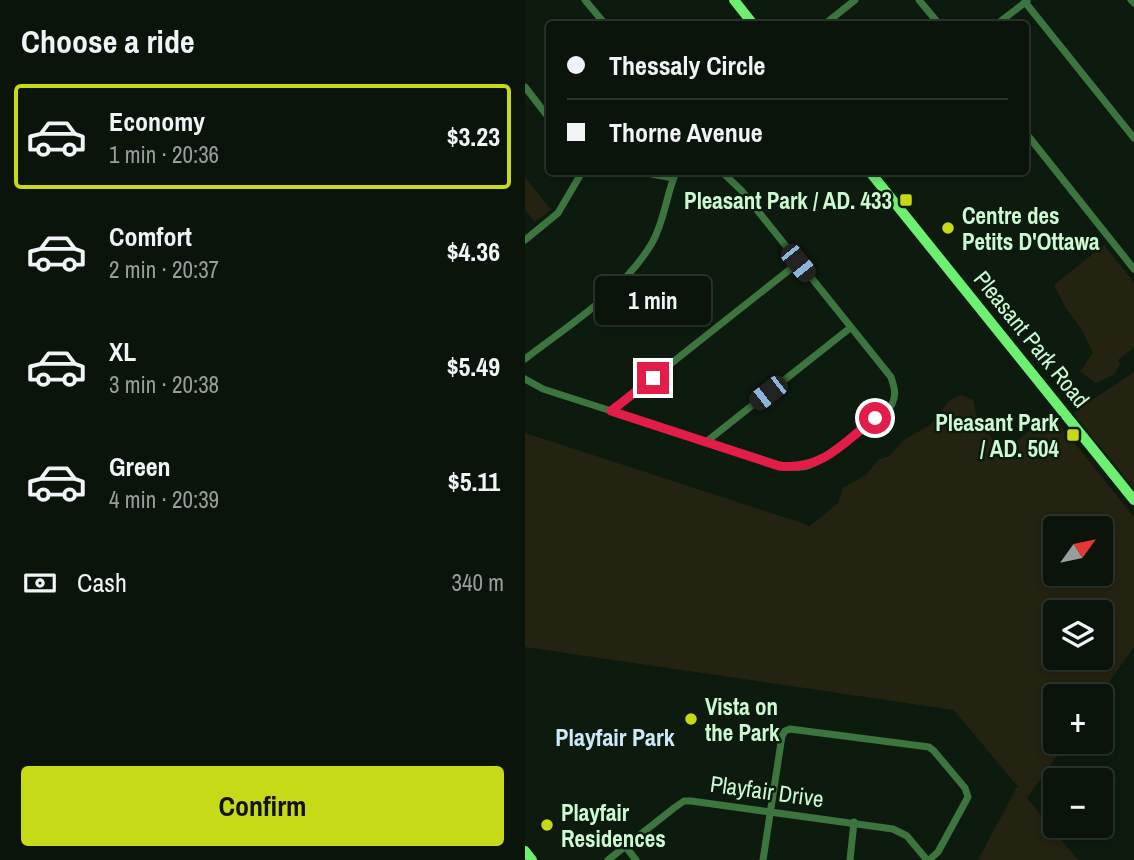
<!DOCTYPE html>
<meta charset="utf-8">
<style>
:root{--surface:#0a140b;--page:#182119;--text:#f1f3f6;--muted:#999e9d;--line:#2a332c;--accent:#c6da18}
body{margin:0;font-family:"Archivo Narrow",sans-serif;background:var(--page);color:var(--text);height:100vh;display:flex;flex-direction:column;font-size:26px;white-space:nowrap}
*{box-sizing:border-box;margin:0}
p{font-size:23px;color:var(--muted)}
.icon{flex:none;width:38px;height:38px;fill:none;stroke:currentColor;stroke-width:2;stroke-linecap:round;stroke-linejoin:round}
.map{position:relative;flex:1;overflow:hidden}
.side{display:flex;flex-direction:column;background:var(--surface);width:525px}
.side>*{flex:none}
.top-card{position:absolute;left:21px;top:21px;width:483px;height:154px;border-radius:7px;box-shadow:0 4px 10px #0003,0 0 0 2px var(--line);display:grid;align-content:center;height:154px;padding:0 21px;background:var(--surface)}
.needle{width:46px;rotate:57deg}
.buttons{position:absolute;left:518px;top:516px;display:grid;gap:14px}
.buttons a{display:grid;place-items:center;width:70px;height:70px;border-radius:7px;background:var(--surface);box-shadow:0 4px 10px #0003,0 0 0 2px var(--line);font-size:35px}
.end{position:absolute;width:32px;height:32px;margin:-16px;border:9px solid #e11d48;background:#fff;box-shadow:0 0 0 4px #fff}
.from{border-radius:50%}
.bubble{position:absolute;height:49px;border-radius:7px;background:var(--surface);box-shadow:0 4px 10px #0003,0 0 0 2px var(--line);font-size:23px;font-weight:800;line-height:49px;text-align:center}
.car{position:absolute;width:21px;height:42px;margin:-21px -10px;border-radius:9px;box-shadow:0 0 5px 2px #0007;background:linear-gradient(#222 24%,#8ab4d8 0 40%,#222 0 76%,#8ab4d8 0 86%,#222 0)}
.top-card b{display:flex;align-items:center;gap:24px;height:66px;font-size:26px}
.top-card b+b{border-top:2px solid var(--line)}
.top-card i{width:18px;height:18px;background:var(--text)}
ul{padding:0;list-style:none}
li{display:flex;align-items:center;gap:21px;height:105px;margin:0 14px 10px;padding:0 7px;border:4px solid transparent;border-radius:7px}
li div{flex:1}
li b{display:block;font-size:26px}
li em{font-style:normal;font-weight:800}
li.current{border-color:var(--accent)}
li>.icon{width:63px;height:63px;stroke-width:1.5}
h2{padding:0 21px;font-size:32px;line-height:84px}
.pay{display:flex;align-items:center;gap:18px;height:77px;padding:0 21px;font-size:26px}
.pay p{margin-inline-start:auto}
.cta{display:flex;gap:14px;margin-top:auto;padding:14px 21px}
.cta a{flex:1;height:80px;border-radius:7px;background:var(--accent);color:#111;font-size:28px;font-weight:800;line-height:80px;text-align:center}
main{display:flex;flex:1;min-height:0}
.map>svg:first-child{display:block}
</style>
<main>
<section class="side">
<h2>Choose a ride</h2>
<ul>
<li class="current"><svg class="icon" aria-label="car" viewBox="0 0 24 24"><path d="M5 17H2v-5l4-1 3-4h7l3 4 3 1v5h-3M9 17h6M6 11h13"/><circle cx="7" cy="17" r="2"/><circle cx="17" cy="17" r="2"/></svg><div><b>Economy</b><p>1 min · 20:36</p></div><em>$3.23</em></li>
<li><svg class="icon" aria-label="car" viewBox="0 0 24 24"><path d="M5 17H2v-5l4-1 3-4h7l3 4 3 1v5h-3M9 17h6M6 11h13"/><circle cx="7" cy="17" r="2"/><circle cx="17" cy="17" r="2"/></svg><div><b>Comfort</b><p>2 min · 20:37</p></div><em>$4.36</em></li>
<li><svg class="icon" aria-label="car" viewBox="0 0 24 24"><path d="M5 17H2v-5l4-1 3-4h7l3 4 3 1v5h-3M9 17h6M6 11h13"/><circle cx="7" cy="17" r="2"/><circle cx="17" cy="17" r="2"/></svg><div><b>XL</b><p>3 min · 20:38</p></div><em>$5.49</em></li>
<li><svg class="icon" aria-label="car" viewBox="0 0 24 24"><path d="M5 17H2v-5l4-1 3-4h7l3 4 3 1v5h-3M9 17h6M6 11h13"/><circle cx="7" cy="17" r="2"/><circle cx="17" cy="17" r="2"/></svg><div><b>Green</b><p>4 min · 20:39</p></div><em>$5.11</em></li>
</ul>
<div class="pay"><svg class="icon" aria-label="cash" viewBox="0 0 24 24"><path d="M3 7h18v10H3z"/><circle cx="12" cy="12" r="2"/></svg>Cash<p>340 m</p></div>
<div class="cta"><a>Confirm</a></div>
</section>
<div class="map">
<svg width="609" height="860" viewBox="0 0 609 860">
<rect width="100%" height="100%" fill="#0d1b0f"/>
<g fill="#242311" fill-rule="evenodd">
<polygon points="0,177 26,210 10,222 0,210"/>
<polygon points="579,245 609,283 609,347 593,360 595,364 589,375 570,383 555,371 568,353 557,330 541,308 529,285"/>
<polygon points="609,372 609,488 548,413"/>
<path d="M 436,395 L 448,400 L 452,419 L 478,452 L 526,414 L 609,517 L 609,647 L 574,696 L 530,696 L 530,742 L 542,742 L 502,798 L 553,860 L 453,860 L 492,787 L 494,788 L 429,710 L 0,647 L 0,433 L 280,524 L 284,527 L 313,503 L 318,488 L 341,475 L 353,460 L 364,456 L 379,440 L 405,425 L 425,400 ZM 576,528 L 576,574 L 530,574 L 530,528 ZM 530,612 L 576,612 L 576,658 L 530,658 Z"/>
</g>
<g fill="none" stroke-linecap="round" stroke-linejoin="round">
<g stroke="#3d753f" stroke-width="7">
<polyline points="60,0 80,24"/>
<polyline points="394,0 414,24"/>
<polyline points="606,0 609,3"/>
<polyline points="500,2 609,138"/>
<polyline points="300,24 330,0"/>
<polyline points="472,24 502,1"/>
<polyline points="0,87 24,118"/>
<polyline points="500,132 609,269"/>
<polyline points="116,172 148,178"/>
<polyline points="0,240 33,213 57,172"/>
<path d="M 0,359 C 44,325 98,292 127,243 C 140,220 141,195 151,172"/>
<path d="M 0,379 L 18,389 L 254,465 C 265,467 277,469 287,464 C 299,460 362,413 367,404 C 372,394 369,387 366,377 L 216,190 L 197,172"/>
<polyline points="86,411 273,263"/>
<polyline points="181,442 325,328"/>
<polyline points="100,846 111,860"/>
<polyline points="83,860 149,808 159,801 166,801 368,829 382,836 402,860"/>
<polyline points="238,860 257,736 260,731 265,729 404,747 409,751 440,788 443,797 413,852 404,860"/>
<polyline points="325,860 329,822"/>
</g>
<g stroke="#6def71" stroke-width="10">
<polyline points="209,0 228,24"/>
<polyline points="345,172 609,500"/>
<polyline points="0,851 7,860"/>
</g>
</g>
<g fill="none" stroke-linecap="round" stroke-linejoin="round">
<path stroke="#e11d48" stroke-width="9" d="M 128,378 L 86,411 L 254,466 C 297,471 318,443 350,418"/>
</g>
<g fill="#c6da18" stroke="#0d1b0f" stroke-width="2.5">
<rect x="374" y="193" width="14" height="14" rx="3.5"/>
<circle cx="423" cy="228" r="7"/>
<rect x="541" y="428" width="14" height="14" rx="3.5"/>
<circle cx="166" cy="719" r="7"/>
<circle cx="22" cy="825" r="7"/>
</g>
<g text-anchor="middle" dominant-baseline="central" stroke-width="5" stroke-linejoin="round" paint-order="stroke">
<g font-size="23" font-weight="bold" fill="#ccf9d1" stroke="#0d1b0f" text-anchor="start">
<text x="367" y="200" text-anchor="end">Pleasant Park / AD. 433</text>
<text x="437" y="215">Centre des<tspan x="437" dy="26">Petits D'Ottawa</tspan></text>
<text x="534" y="422" text-anchor="end">Pleasant Park<tspan x="534" dy="26">/ AD. 504</tspan></text>
<text x="180" y="706">Vista on<tspan x="180" dy="26">the Park</tspan></text>
<text x="36" y="812">Playfair<tspan x="36" dy="26">Residences</tspan></text>
</g>
<g font-size="23" fill="#ccf9d1" stroke="#0d1b0f">
<text transform="translate(507 339) rotate(51)">Pleasant Park Road</text>
<text transform="translate(242 791) rotate(8)">Playfair Drive</text>
</g>
<g font-size="24" font-weight="bold" fill="#ceeafa" stroke="#0d1b0f">
<text x="90" y="737">Playfair Park</text>
</g>
</g>
</svg>
<div class="buttons">
<a><svg class="needle" viewBox="-14 -14 28 28"><path d="M0-13l5 13h-10z" fill="#e53935"/><path d="M0 13l5-13h-10z" fill="#999e9d"/></svg></a>
<a><svg class="icon" aria-label="layers" viewBox="0 0 24 24"><path d="M12 4l9 5-9 5-9-5zM3 14l9 5 9-5"/></svg></a>
<a>+</a>
<a>−</a>
</div>
<i class="end from" style="left:350px;top:418px"></i>
<i class="end" style="left:128px;top:378px"></i>
<div class="bubble" style="left:70px;top:276px;width:116px">1 min</div>
<i class="car" style="left:273px;top:263px;rotate:141deg"></i>
<i class="car" style="left:243px;top:393px;rotate:232deg"></i>
<div class="top-card">
<b><i class="from"></i>Thessaly Circle</b>
<b><i></i>Thorne Avenue</b>
</div>
</div>
</main>
